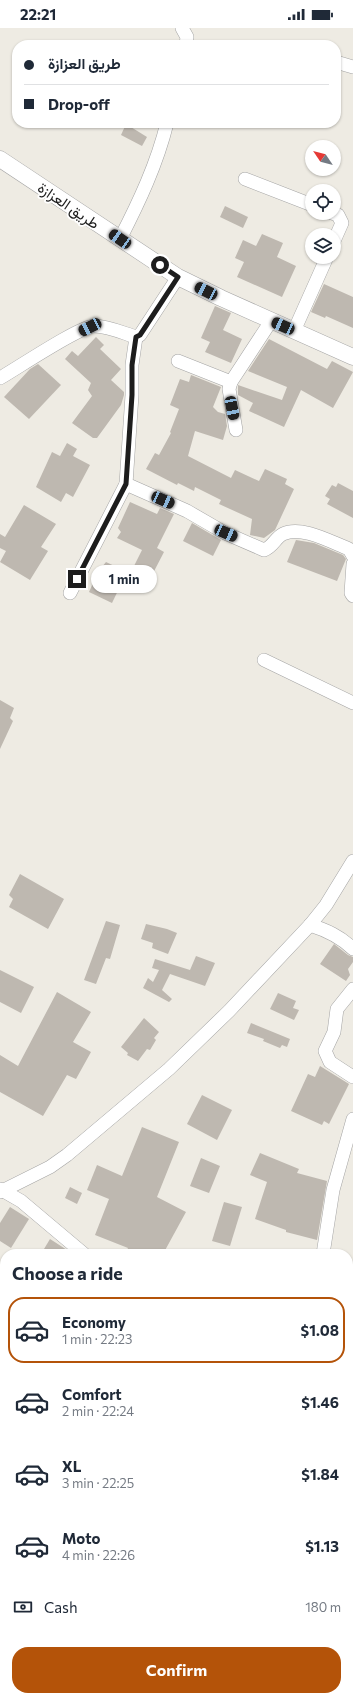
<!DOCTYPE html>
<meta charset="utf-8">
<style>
:root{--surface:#fff;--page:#f2f2f3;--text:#1f2937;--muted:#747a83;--line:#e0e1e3;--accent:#b45309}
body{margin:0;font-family:Commissioner,Vazirmatn,sans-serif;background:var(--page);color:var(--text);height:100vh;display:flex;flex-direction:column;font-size:15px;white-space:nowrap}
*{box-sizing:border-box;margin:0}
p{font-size:13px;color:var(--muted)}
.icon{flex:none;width:22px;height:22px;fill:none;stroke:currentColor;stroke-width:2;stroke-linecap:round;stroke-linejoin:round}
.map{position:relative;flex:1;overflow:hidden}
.drawer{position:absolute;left:0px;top:1221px;width:353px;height:452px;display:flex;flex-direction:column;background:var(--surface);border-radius:16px 16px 0 0;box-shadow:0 1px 3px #0004}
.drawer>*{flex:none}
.banner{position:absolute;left:12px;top:12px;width:329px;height:88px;border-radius:16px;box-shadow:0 1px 3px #0004;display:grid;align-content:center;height:88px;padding:0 12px;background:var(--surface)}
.needle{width:26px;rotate:305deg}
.tools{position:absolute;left:305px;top:112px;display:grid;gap:8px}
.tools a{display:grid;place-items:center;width:36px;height:36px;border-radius:50%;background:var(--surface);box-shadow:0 1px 3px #0004;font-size:20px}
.end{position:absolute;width:18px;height:18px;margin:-9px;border:5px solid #1d1d1d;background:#fff;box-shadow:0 0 0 2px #fff}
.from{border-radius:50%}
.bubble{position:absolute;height:28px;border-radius:14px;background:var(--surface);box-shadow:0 1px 3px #0004;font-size:13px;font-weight:700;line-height:28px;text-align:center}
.car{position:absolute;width:12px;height:24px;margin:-12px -6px;border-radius:5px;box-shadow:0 0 3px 1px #0007;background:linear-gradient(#222 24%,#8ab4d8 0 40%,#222 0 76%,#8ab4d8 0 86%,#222 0)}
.banner b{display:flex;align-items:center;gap:14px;height:38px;font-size:15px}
.banner b+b{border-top:1px solid var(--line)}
.banner i{width:10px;height:10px;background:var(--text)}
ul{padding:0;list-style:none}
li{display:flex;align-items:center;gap:12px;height:66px;margin:0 8px 6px;padding:0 4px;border:2px solid transparent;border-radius:16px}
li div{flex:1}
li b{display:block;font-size:15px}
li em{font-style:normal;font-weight:700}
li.on{border-color:var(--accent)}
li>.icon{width:36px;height:36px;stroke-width:1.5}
h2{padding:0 12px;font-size:18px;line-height:48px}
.pay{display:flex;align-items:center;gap:10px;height:44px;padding:0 12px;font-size:15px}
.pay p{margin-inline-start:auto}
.cta{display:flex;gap:8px;margin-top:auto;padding:8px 12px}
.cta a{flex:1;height:46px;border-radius:16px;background:var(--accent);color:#fff;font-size:16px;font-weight:700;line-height:46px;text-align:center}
.status{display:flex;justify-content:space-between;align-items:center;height:28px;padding:0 20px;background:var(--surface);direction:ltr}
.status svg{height:11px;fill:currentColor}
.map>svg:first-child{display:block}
</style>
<div class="status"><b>22:21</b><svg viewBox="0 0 49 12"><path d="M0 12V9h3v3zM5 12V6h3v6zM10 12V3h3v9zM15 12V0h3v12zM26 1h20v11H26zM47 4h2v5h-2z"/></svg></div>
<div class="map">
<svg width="353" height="1673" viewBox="0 0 353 1673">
<rect width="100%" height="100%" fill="#eeebe3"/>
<g fill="#beb8b0">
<polygon points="126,96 147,109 142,118 121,107"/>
<polygon points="225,178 248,189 243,200 220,189"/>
<polygon points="262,206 283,215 277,229 296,238 282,269 237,249 244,234 235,230 243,212 256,218"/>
<polygon points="324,256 353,269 353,300 326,288 325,290 311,284"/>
<polygon points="215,278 231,285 223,302 242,311 231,335 205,324 210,314 201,310"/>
<polygon points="96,309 104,317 100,321 121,341 111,352 124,364 124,367 121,377 97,410 93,410 72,395 92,368 88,362 91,355 65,331 72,323 78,328"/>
<polygon points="269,311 327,341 332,333 353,344 333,380 301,362 284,399 249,383 253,375 238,367 238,357 282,372 287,359 248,343"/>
<polygon points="38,336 61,357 29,391 4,369 30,341"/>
<polygon points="191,347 221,359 213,379 218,384 225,386 227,398 223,412 195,403 188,428 231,450 235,442 259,453 265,441 287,451 285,456 294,461 275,502 264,510 250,507 252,491 219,476 221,472 195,459 194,463 178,455 177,457 146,441 155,425 159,427 171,405 170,404 179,381 170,377 180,351 189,354"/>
<polygon points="67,415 77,421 73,428 90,437 73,469 66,465 61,474 36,459 52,424 60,428"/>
<polygon points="338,455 353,463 353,490 327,476 330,471 325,468 332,457 336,459"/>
<polygon points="130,474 157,486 160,480 174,486 157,520 164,524 150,551 132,542 142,522 117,510 121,504 118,500"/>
<polygon points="24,477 56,496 41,519 48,523 30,552 0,534 6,523 0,520 0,506 5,509"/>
<polygon points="192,495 221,512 213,528 183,513"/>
<polygon points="296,512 314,515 343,527 346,531 337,553 287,534"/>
<polygon points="106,534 127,544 112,575 89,564 98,544"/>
<polygon points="0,672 14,680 10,690 13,693 0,721"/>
<polygon points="20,846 64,871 48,901 9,879 13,871 9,867"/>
<polygon points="106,893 120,897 110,931 106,930 96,956 84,952"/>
<polygon points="146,896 167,901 177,905 168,926 152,920 153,915 141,911"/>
<polygon points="334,916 348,927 353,929 353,934 348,941 350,947 346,953 320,936"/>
<polygon points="196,928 215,935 205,958 170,946 162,962 172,971 169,974 143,960 148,950 153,954 159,942 152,940 155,931 190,942"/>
<polygon points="0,942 34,959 21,985 0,974"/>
<polygon points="57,964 91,984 73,1014 91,1024 76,1051 67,1047 43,1088 0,1064 0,1027 18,1038"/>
<polygon points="278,965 296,973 293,980 299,982 294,992 270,981"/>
<polygon points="144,990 159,1004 154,1010 156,1012 150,1022 147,1021 138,1033 127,1027 128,1025 121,1019"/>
<polygon points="251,995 290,1011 287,1019 282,1017 280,1020 263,1013 264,1011 247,1005"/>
<polygon points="320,1038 349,1056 329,1096 324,1093 322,1097 291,1083 308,1046 315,1049"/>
<polygon points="202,1067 232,1082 217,1112 187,1096"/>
<polygon points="142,1099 179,1114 157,1169 186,1184 163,1226 125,1226 128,1220 95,1207 109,1171 87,1162 97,1137 122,1148"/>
<polygon points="260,1125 299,1141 297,1145 327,1153 317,1212 286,1204 286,1202 255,1191 267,1154 250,1147"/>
<polygon points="201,1130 220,1138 209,1165 190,1158"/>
<polygon points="70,1159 82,1165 77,1176 65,1170"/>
<polygon points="224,1174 242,1179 230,1218 212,1213"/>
<polygon points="10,1179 29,1191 11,1220 0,1213 0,1195"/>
<polygon points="50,1211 64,1220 72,1226 41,1226"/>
</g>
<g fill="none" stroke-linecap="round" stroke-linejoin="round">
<g stroke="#a4a4a4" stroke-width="14">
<g id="minor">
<polyline points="182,0 187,9 186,17"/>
<polyline points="336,34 353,39"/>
<polyline points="245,151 312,177"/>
<polyline points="332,185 338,187 342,195 334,213"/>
<path d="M 120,211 C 139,174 157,136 167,95"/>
<polyline points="294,303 327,229"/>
<path d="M 136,309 L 132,337 L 132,367 L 126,456 L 187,483 L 225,505 L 264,522 C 273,519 275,510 283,506 C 301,497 331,514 349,521 L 353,528"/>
<polyline points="178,333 231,354"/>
<path d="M 0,350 C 16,341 80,298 94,298 C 108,298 123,305 136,309 L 140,307 L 178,249"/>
<polyline points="236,402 229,361 231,354 271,293"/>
<polyline points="353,536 351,565 353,568"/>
<polyline points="70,565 126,456"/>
<polyline points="264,632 353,675"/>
<path d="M 310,897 C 326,902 340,908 353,921"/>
<polyline points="353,961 337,981 334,1004 325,1023 330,1034 353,1049"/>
<polyline points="0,1161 21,1173 84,1226"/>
<polyline points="0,1164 50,1139 67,1127 169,1041 229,983 310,897 326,877 353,833"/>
<polyline points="323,1226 333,1162 353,1091"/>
<polyline points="348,1404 353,1407"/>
<polyline points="348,1559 353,1551"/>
<polyline points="0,1643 5,1645"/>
<polyline points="59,1668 68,1673"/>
<polyline points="294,1673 296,1668"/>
</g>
</g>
<g stroke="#a4a4a4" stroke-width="17">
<polyline id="tertiary" points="0,131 178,249 221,270 353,329"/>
</g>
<use href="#minor" stroke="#fff" stroke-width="13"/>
<use href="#tertiary" stroke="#fff" stroke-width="16"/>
</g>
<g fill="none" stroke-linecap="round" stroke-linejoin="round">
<polyline stroke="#1d1d1d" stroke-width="5" points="77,551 126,456 132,367 132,337 136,309 140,307 144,301 178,249 160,237"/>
</g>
<g text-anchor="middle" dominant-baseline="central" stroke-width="3.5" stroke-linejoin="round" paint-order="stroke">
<g font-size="15" fill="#1d1d1d" stroke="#fff">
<text transform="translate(69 177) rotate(34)">طريق العزازة</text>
</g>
</g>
</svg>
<div class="tools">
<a><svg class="needle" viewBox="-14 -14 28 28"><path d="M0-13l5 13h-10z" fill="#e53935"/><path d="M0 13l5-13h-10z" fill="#747a83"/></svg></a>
<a><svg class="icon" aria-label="locate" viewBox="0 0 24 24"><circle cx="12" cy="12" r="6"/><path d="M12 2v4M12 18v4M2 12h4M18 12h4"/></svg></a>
<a><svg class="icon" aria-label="layers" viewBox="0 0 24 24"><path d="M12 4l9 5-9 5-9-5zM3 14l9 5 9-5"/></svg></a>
</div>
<i class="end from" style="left:160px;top:237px"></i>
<i class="end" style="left:77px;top:551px"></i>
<div class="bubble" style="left:91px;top:537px;width:66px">1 min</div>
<i class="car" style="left:120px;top:211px;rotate:304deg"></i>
<i class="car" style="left:206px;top:263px;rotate:297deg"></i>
<i class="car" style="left:283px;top:298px;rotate:294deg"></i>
<i class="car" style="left:90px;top:299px;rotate:243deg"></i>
<i class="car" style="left:232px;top:380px;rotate:169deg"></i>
<i class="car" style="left:163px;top:472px;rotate:114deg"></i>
<i class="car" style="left:226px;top:505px;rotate:114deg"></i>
<div class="banner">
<b><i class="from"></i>طريق العزازة</b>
<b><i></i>Drop-off</b>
</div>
<section class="drawer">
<h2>Choose a ride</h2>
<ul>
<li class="on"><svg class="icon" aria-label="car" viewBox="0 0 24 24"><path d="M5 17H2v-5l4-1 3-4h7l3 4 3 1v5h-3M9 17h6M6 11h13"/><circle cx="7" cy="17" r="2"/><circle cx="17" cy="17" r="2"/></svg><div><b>Economy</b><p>1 min · 22:23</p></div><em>$1.08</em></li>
<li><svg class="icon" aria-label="car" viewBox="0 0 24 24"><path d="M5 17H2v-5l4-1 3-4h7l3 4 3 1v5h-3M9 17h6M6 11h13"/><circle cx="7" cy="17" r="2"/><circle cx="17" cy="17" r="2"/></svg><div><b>Comfort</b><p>2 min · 22:24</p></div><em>$1.46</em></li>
<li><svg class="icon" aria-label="car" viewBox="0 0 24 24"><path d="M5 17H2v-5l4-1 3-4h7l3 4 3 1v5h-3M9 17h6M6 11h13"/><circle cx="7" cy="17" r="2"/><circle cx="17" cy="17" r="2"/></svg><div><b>XL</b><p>3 min · 22:25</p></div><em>$1.84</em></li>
<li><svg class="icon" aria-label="car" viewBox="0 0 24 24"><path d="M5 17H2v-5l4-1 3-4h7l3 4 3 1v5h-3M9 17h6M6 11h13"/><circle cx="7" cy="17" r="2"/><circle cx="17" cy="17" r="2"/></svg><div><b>Moto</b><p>4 min · 22:26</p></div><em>$1.13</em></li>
</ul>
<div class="pay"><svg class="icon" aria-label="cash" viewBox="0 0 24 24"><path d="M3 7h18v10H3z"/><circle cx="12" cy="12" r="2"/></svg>Cash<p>180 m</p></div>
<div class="cta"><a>Confirm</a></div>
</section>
</div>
